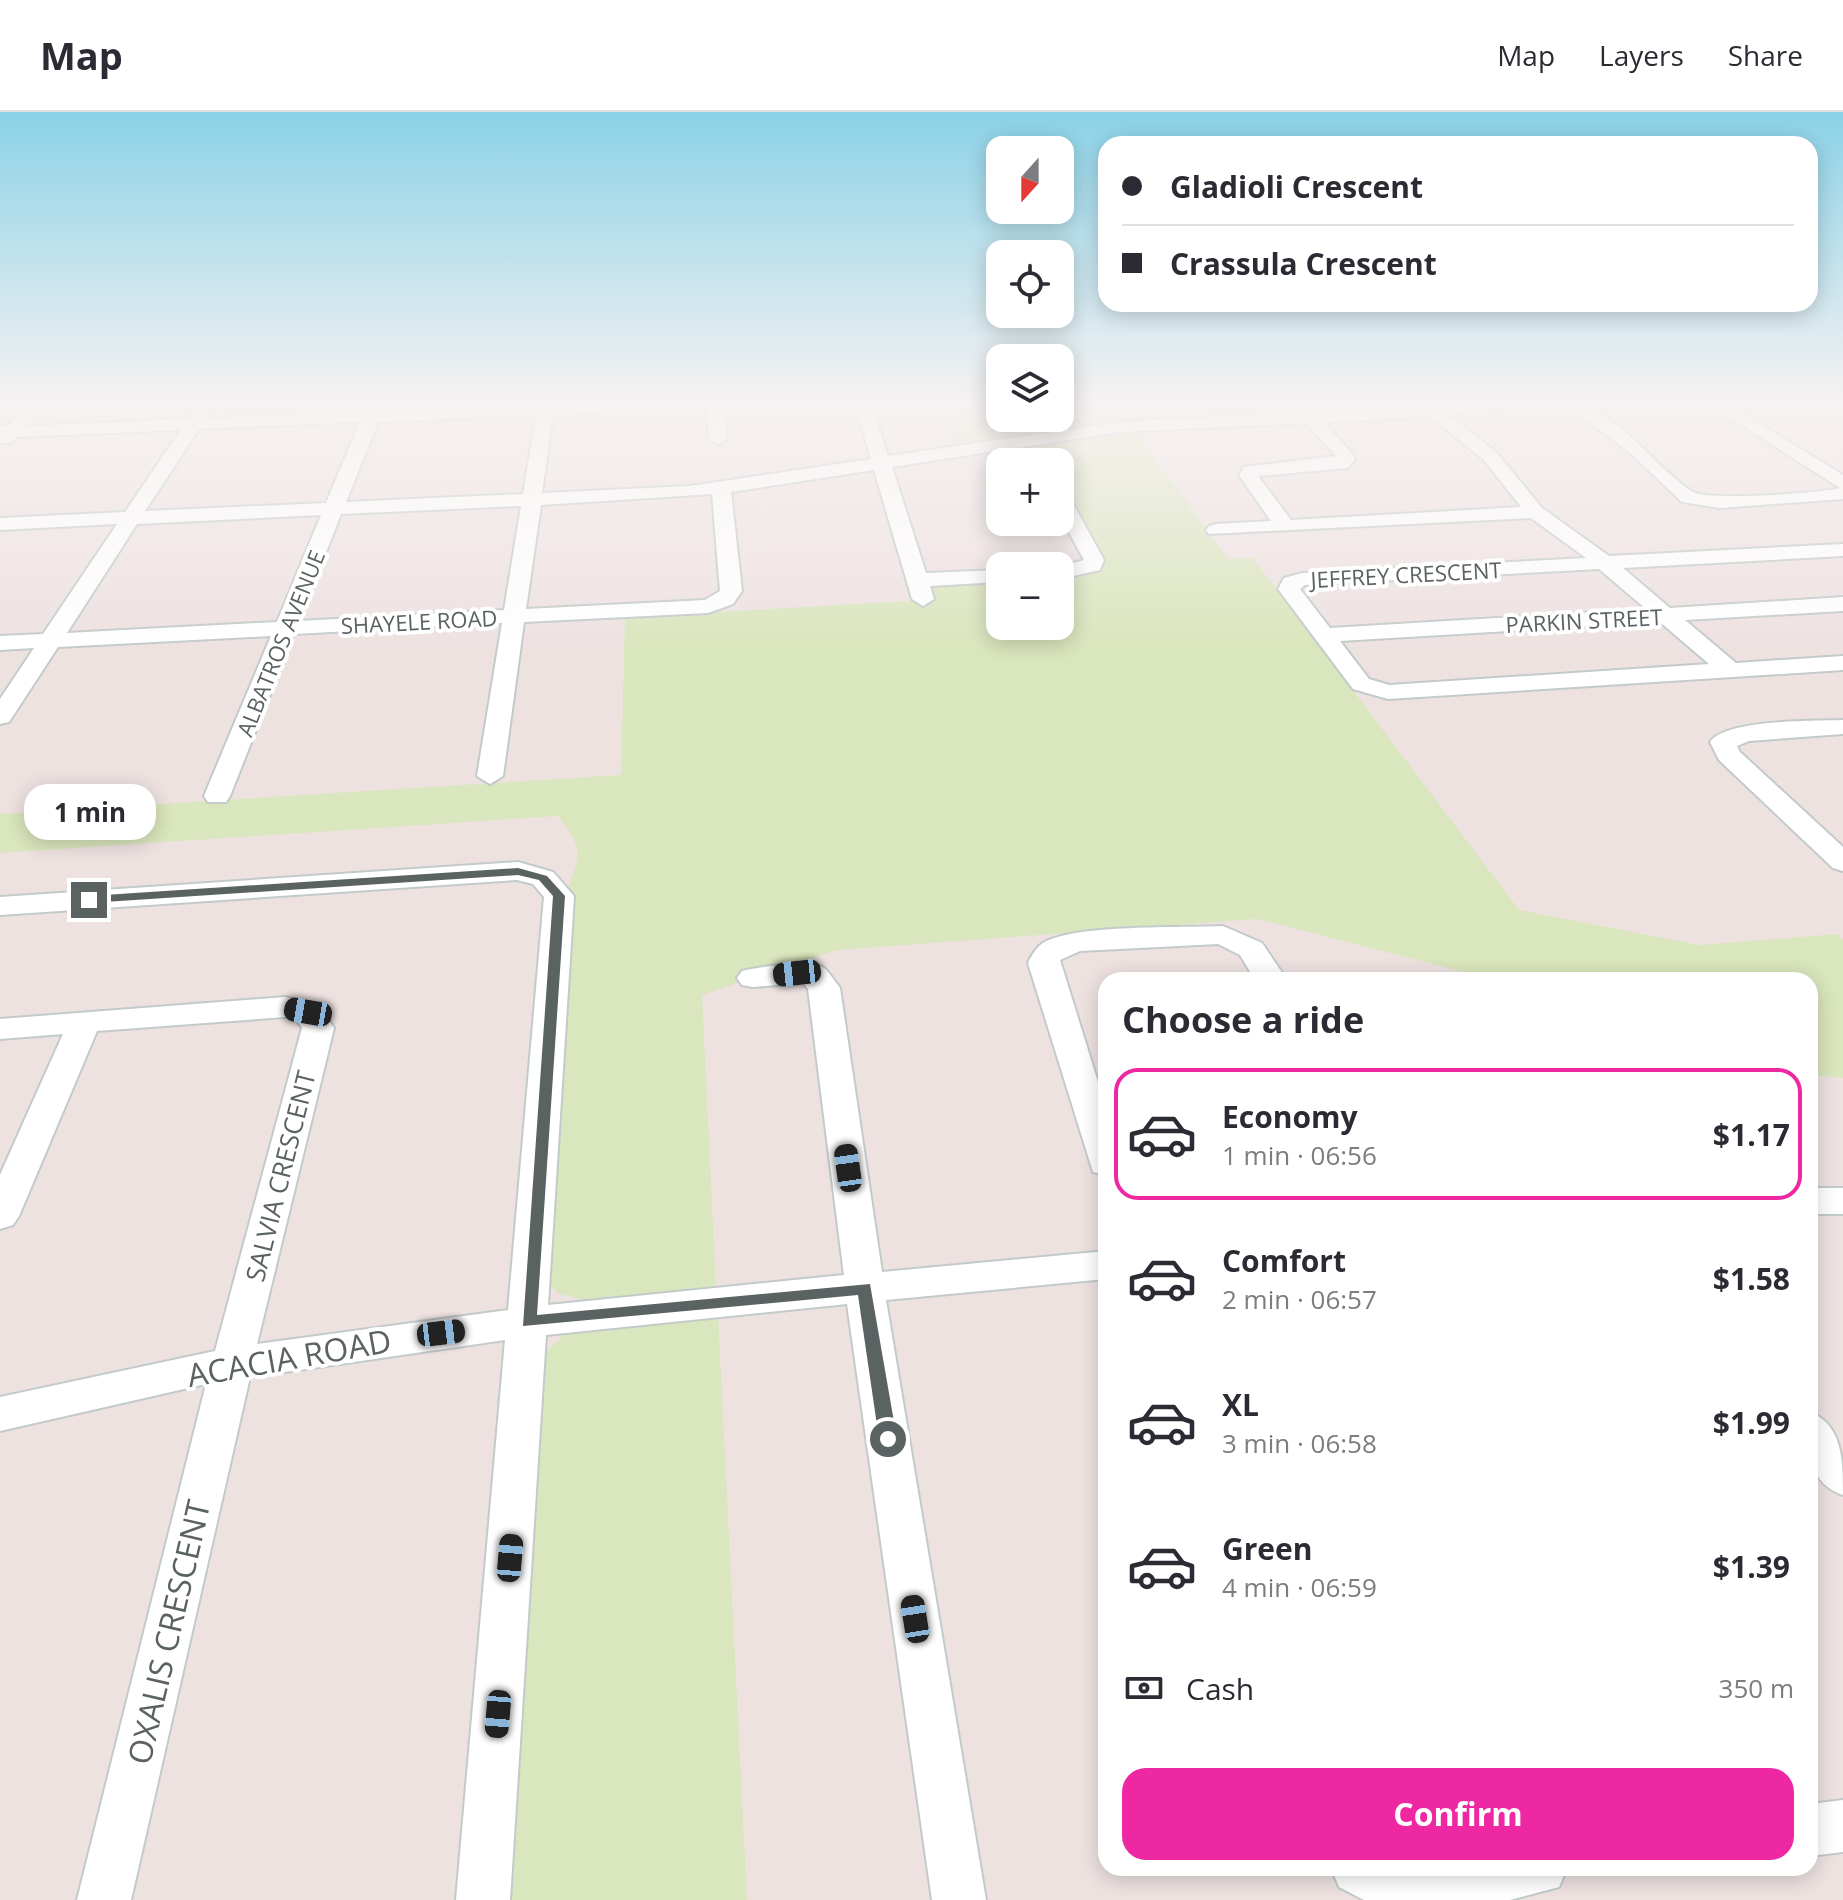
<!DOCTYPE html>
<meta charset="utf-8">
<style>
:root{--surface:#fff;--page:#f7f7f7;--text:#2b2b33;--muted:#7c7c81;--line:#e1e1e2;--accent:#ee27a3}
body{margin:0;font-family:"Open Sans",sans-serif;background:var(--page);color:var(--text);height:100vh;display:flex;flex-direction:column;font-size:30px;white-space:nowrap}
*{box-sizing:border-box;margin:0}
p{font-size:26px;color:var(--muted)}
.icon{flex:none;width:44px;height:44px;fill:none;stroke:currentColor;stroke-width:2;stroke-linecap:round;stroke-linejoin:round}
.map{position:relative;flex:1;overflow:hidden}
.panel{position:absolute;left:1098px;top:860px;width:720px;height:904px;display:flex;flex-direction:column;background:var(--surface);border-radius:24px;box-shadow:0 4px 20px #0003}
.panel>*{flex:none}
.hud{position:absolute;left:1098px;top:24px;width:720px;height:176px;border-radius:24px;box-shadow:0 4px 20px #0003;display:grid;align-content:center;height:176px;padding:0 24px;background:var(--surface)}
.needle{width:52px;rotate:201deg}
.controls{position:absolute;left:986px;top:24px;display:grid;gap:16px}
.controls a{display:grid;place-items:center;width:88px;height:88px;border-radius:16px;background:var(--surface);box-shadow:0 4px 20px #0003;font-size:40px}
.end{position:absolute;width:36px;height:36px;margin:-18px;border:10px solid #5a6362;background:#fff;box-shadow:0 0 0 4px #fff}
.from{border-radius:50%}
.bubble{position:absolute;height:56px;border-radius:24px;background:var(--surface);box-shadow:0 4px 20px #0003;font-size:26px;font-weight:700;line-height:56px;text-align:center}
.car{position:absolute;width:24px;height:48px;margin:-24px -12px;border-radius:10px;box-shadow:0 0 6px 2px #0007;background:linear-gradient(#222 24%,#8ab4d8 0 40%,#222 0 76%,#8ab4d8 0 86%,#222 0)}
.hud b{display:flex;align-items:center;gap:28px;height:76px;font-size:30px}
.hud b+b{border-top:2px solid var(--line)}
.hud i{width:20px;height:20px;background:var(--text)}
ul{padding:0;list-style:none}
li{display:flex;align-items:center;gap:24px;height:132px;margin:0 16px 12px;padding:0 8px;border:4px solid transparent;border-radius:24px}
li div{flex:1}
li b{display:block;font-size:30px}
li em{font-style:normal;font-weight:700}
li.active{border-color:var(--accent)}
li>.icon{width:72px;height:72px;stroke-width:1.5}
h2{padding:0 24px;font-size:36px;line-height:96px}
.pay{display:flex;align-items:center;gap:20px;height:88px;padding:0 24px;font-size:30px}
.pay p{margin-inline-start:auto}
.primary-button{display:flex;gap:16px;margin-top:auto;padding:16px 24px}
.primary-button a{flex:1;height:92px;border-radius:24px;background:var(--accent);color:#fff;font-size:32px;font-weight:700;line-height:92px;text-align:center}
header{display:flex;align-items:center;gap:48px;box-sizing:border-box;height:112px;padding:0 40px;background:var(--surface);border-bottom:2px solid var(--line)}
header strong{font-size:38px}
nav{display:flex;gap:44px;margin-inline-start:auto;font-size:28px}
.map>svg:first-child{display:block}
</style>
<header>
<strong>Map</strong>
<nav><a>Map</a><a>Layers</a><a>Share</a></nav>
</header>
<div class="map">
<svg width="1843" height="1788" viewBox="0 0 1843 1788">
<rect width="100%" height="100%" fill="#eee2e1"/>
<g fill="#dae6bd">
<polygon points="936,288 1000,288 1000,306 1060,306 1060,288 1169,288 1181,304 1174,308 958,338"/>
<path d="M 1137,316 L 1145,332 L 1228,447 L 1253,446 L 1519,798 L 1700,833 L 1838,822 L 1843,828 L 1843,966 L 1810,963 L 1810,868 L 1495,868 L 1257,807 L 837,838 L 702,883 L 716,1176 L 584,1188 L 559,1182 L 545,1167 L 568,777 C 582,737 583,739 558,704 L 0,741 L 0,702 L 621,663 L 625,505 L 926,488 L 928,476 L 934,472 L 1000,467 L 1000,514 L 1060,514 L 1060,464 L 1089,460 L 1101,445 L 1060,372 L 1060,350 L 1048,350 L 1040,336 L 1049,329 Z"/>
<polygon points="718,1202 747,1788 508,1788 544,1242 566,1221"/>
</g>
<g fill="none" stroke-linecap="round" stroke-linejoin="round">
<g stroke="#c3cbca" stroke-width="4">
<g id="street">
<path d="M 32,288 L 49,288 L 27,314 L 188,307 L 201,288 L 217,288 L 205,306 L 365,300 L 370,288 L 386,288 L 382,299 L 538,293 L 539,288 L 555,288 L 555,292 L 721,288 L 727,327 L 718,332 L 709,327 L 706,296 L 553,303 L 542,381 L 690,374 L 871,347 L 854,288 L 870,288 L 888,344 L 1119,310 L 1528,288 L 1520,293 L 1449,303 L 1496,340 L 1542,396 L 1609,444 L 1843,432 L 1843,444 L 1623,456 L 1670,496 L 1843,485 L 1843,499 L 1685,508 L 1736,551 L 1843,544 L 1843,558 L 1388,587 L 1353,577 L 1278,477 L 1284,466 L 1302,461 L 1586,446 L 1531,406 L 1209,422 L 1206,418 L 1209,414 L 1216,412 L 1271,409 L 1239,363 L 1244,355 L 1336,344 L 1306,311 L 1119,320 L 892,355 L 926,461 L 1000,458 L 1000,470 L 930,474 L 934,487 L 923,494 L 912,487 L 874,358 L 731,380 L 742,479 L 733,492 L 708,501 L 524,510 L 503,664 L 490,672 L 477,664 L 502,511 L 294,522 L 230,684 L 226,690 L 208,690 L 204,684 L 271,524 L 58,535 L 9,610 L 0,612 L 0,587 L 34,536 L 0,538 L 0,524 L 43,522 L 117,412 L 0,418 L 0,406 L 125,400 L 181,318 L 17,325 L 11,331 L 0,331 L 0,315 L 7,314 ZM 536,303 L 523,382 L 346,390 L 378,310 ZM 1431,305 L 1484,348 L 1521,395 L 1291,408 L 1258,364 L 1348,356 L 1355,348 L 1353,343 L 1324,310 ZM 360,310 L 326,391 L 145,399 L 199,317 ZM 712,382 L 720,479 L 705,488 L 526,497 L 541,393 ZM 521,394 L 504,498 L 299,509 L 341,402 ZM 321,403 L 277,510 L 67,521 L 137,412 ZM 1599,457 L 1646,497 L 1330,516 L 1300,477 L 1305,473 ZM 1660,510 L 1709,552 L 1389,573 L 1369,567 L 1340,529 Z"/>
<path d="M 1559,288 C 1612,288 1651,354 1693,380 C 1708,389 1820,381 1840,376 L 1702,288 L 1721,288 L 1843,363 L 1843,387 L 1720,396 L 1682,390 L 1629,340 Z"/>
<polygon points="1060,380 1070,386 1104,448 1100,458 1060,467 1060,455 1084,448 1060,404"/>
<path d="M 1843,608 L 1843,622 L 1749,629 L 1737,634 L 1740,640 L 1843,735 L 1843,759 L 1833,756 L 1719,648 L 1710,630 C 1726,607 1815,609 1843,608 Z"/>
<path d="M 518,750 L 553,760 L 574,784 L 548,1193 L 844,1163 L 808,877 L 803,871 L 753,875 L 742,873 L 737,866 L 742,859 C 758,855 811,847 824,856 C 830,861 835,870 840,876 L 882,1160 L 1106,1139 L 1106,1167 L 886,1188 L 986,1788 L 932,1788 L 847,1192 L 546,1223 L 510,1788 L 456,1788 L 505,1228 L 250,1265 L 131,1788 L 77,1788 L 206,1272 L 0,1319 L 0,1285 L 215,1239 L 302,916 L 296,907 L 285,905 L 97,919 L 19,1104 L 13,1113 L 0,1117 L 0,1063 L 63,922 L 0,927 L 0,907 L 285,885 L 319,893 L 334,916 L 257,1232 L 508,1198 L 544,785 L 533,772 L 517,768 L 0,803 L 0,785 Z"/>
<path d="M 1223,814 L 1262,831 L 1287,868 L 1255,868 L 1240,843 L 1218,832 L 1080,839 L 1060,848 L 1106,996 L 1106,1063 L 1093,1060 L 1028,851 C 1031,844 1036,836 1043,831 C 1073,812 1183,816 1223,814 Z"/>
<rect x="1810" y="1076" width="33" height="26"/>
<path d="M 1810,1300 C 1843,1313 1843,1349 1843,1383 C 1805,1370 1810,1334 1810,1300 Z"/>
<polygon points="1843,1688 1843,1740 1810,1744 1810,1692"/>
<polygon points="1331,1756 1567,1756 1559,1775 1510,1788 1364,1788 1339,1775"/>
</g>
</g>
<use href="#street" fill="#fff" fill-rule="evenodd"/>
</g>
<linearGradient id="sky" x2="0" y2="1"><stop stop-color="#8bd2e7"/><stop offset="0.54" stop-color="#f7f2f2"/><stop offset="1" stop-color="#f7f2f2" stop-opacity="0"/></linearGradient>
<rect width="1843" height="538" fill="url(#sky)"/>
<polygon fill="#5a6362" points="518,756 547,764 565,784 537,1203 870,1172 897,1327 894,1332 882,1332 879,1327 858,1183 523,1214 553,784 539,768 518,763 89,791 83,788 89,784"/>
<g text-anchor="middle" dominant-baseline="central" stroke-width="8" stroke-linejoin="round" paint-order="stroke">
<g font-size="22" fill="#5a6362" stroke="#fff">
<text transform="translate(1406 462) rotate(-3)">JEFFREY CRESCENT</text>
<text transform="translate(1584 508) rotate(-3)">PARKIN STREET</text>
<text transform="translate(419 509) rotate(-3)">SHAYELE ROAD</text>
<text transform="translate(280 531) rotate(-68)">ALBATROS AVENUE</text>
</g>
<g font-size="26" fill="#5a6362" stroke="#fff">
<text transform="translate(280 1064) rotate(-76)">SALVIA CRESCENT</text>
</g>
<g font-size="32" fill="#5a6362" stroke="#fff">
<text transform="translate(289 1245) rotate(-10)">ACACIA ROAD</text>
<text transform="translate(168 1520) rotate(-77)">OXALIS CRESCENT</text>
</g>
</g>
</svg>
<div class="controls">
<a><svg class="needle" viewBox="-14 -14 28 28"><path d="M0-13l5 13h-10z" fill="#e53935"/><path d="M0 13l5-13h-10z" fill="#7c7c81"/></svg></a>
<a><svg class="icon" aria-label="locate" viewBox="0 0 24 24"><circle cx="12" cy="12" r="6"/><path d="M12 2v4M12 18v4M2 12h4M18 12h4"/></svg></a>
<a><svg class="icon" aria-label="layers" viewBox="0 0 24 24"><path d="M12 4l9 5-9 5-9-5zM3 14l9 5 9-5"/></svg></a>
<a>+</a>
<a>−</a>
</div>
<i class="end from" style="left:888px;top:1327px"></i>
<i class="end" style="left:89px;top:788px"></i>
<div class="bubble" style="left:24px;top:672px;width:132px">1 min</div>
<i class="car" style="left:797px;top:861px;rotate:264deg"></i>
<i class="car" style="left:308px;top:900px;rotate:280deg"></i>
<i class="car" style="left:848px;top:1056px;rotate:352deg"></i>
<i class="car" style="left:441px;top:1221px;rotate:83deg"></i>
<i class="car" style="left:510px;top:1446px;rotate:5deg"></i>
<i class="car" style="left:915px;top:1507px;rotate:351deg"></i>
<i class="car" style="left:498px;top:1602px;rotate:185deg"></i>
<div class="hud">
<b><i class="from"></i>Gladioli Crescent</b>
<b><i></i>Crassula Crescent</b>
</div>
<section class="panel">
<h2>Choose a ride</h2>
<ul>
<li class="active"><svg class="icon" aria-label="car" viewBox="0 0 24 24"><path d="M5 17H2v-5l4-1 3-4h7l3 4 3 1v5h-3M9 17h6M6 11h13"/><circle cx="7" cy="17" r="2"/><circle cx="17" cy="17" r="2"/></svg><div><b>Economy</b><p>1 min · 06:56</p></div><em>$1.17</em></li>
<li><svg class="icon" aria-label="car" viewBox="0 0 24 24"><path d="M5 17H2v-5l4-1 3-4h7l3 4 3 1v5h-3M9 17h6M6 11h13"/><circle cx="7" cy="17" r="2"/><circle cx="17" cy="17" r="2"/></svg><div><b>Comfort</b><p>2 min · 06:57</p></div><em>$1.58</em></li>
<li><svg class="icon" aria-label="car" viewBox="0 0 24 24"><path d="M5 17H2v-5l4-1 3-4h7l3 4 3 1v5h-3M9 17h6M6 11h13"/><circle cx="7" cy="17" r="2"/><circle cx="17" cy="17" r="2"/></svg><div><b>XL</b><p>3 min · 06:58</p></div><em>$1.99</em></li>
<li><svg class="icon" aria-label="car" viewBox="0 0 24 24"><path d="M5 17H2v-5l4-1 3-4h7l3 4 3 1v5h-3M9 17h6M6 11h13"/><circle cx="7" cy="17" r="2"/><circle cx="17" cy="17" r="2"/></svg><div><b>Green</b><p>4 min · 06:59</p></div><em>$1.39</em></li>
</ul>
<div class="pay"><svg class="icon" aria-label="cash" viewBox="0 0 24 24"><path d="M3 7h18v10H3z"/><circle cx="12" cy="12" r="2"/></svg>Cash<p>350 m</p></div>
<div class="primary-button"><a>Confirm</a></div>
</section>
</div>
